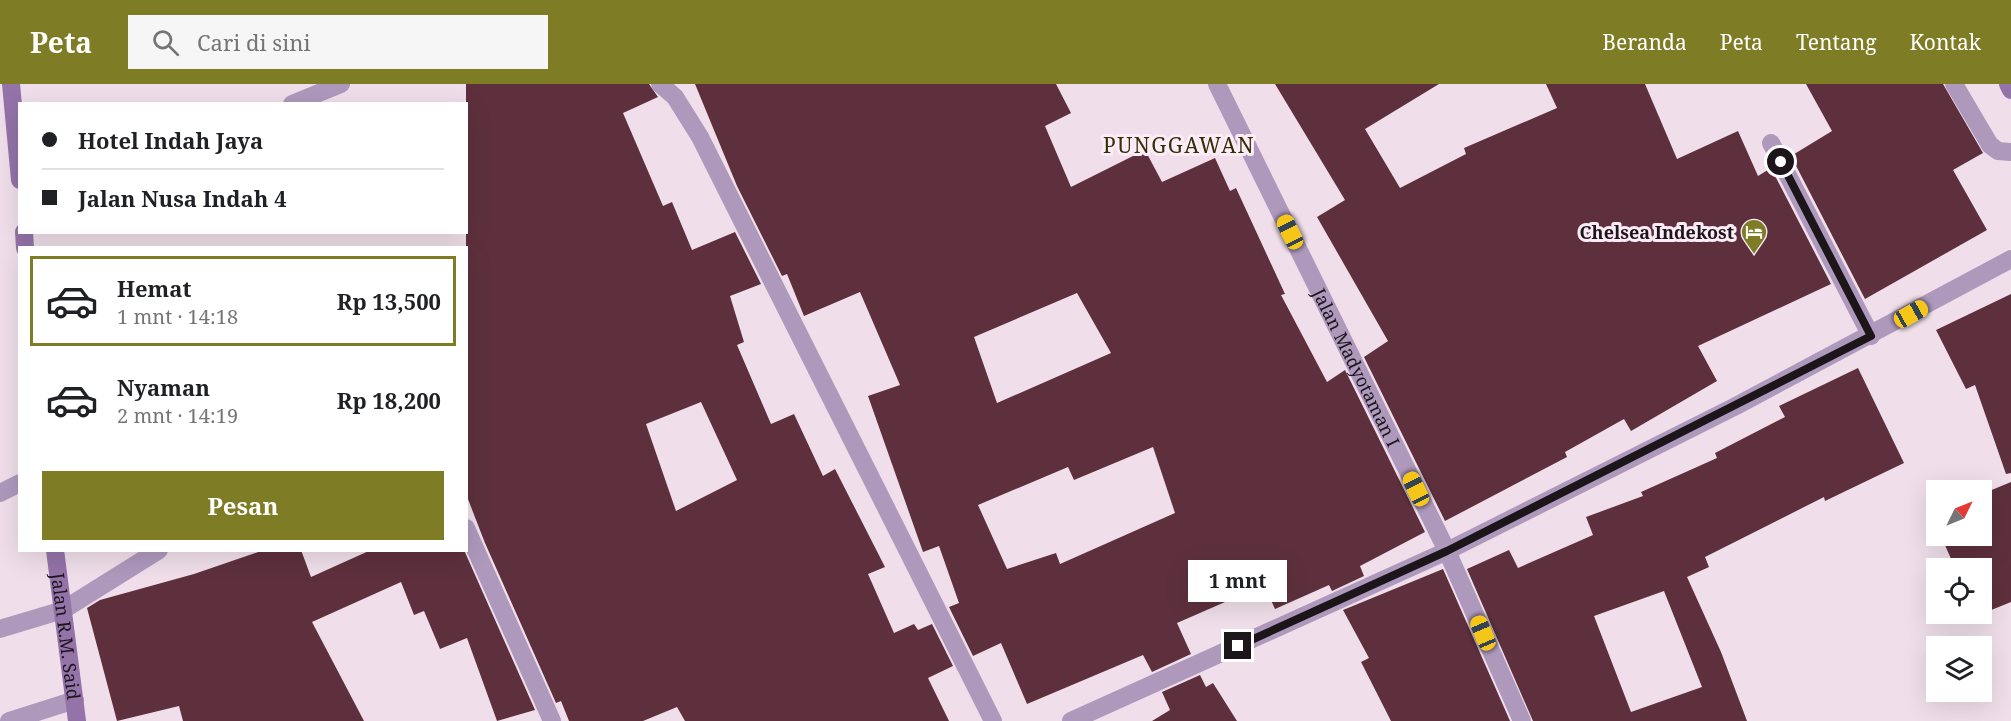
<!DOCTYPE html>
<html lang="id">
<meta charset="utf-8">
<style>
:root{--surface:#fff;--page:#f6f6f6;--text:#202124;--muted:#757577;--line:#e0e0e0;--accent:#7e7d25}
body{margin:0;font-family:"Noto Serif",serif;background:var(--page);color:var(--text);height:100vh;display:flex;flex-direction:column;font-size:22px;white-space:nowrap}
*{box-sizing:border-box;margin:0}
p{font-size:20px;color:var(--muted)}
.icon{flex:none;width:33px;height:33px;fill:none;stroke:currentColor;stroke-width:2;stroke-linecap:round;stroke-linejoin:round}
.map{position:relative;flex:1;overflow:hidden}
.drawer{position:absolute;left:18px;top:162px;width:450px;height:306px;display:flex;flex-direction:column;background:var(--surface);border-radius:0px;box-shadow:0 6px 24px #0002}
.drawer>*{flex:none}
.guide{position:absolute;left:18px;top:18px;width:450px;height:132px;border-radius:0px;box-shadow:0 6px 24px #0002;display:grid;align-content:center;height:132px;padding:0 24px;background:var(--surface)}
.needle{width:39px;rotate:47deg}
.fabs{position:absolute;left:1926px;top:396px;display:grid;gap:12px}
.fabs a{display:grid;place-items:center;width:66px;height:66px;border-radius:0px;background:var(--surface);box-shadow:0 6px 24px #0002;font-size:30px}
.end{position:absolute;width:27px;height:27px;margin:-14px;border:8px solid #1c161a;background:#fff;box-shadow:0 0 0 3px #fff}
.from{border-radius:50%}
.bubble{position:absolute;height:42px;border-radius:0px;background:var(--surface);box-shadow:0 6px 24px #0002;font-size:20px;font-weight:700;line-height:42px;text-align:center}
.car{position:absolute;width:18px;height:36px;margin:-18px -9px;border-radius:8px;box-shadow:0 0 4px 2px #0007;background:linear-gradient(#f5c518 24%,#345 0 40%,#f5c518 0 76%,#345 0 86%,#f5c518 0)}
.guide b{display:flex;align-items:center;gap:21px;height:57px;font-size:22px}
.guide b+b{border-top:2px solid var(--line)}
.guide i{width:15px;height:15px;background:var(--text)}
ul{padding:10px 0 0;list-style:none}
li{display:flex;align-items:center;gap:18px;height:90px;margin:0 12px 9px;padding:0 12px;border:3px solid transparent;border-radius:0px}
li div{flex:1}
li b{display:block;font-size:22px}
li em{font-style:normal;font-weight:700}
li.on{border-color:var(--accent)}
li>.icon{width:54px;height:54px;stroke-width:1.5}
.button{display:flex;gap:12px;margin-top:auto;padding:12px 24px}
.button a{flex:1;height:69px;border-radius:0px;background:var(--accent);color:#fff;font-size:24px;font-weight:700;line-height:69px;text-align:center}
header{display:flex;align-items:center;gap:36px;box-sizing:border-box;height:84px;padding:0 30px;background:var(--accent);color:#fff}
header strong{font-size:28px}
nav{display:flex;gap:33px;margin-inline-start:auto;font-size:21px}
.search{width:420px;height:54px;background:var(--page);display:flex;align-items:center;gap:15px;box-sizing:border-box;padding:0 21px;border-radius:0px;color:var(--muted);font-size:22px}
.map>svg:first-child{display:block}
</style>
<header>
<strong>Peta</strong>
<div class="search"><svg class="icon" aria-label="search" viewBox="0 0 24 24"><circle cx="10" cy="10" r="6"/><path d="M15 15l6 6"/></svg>Cari di sini</div>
<nav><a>Beranda</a><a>Peta</a><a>Tentang</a><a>Kontak</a></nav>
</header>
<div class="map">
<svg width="2011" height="637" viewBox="0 0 2011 637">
<rect width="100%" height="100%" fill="#f0dfea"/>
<g fill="#5e303d" fill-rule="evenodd">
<path d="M 466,0 L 649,0 L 658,13 L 623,29 L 663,122 L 672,118 L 692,166 L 735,148 L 761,200 L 730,212 L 744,258 L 737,261 L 771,340 L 794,330 L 823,392 L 835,385 L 885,483 L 868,490 L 894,549 L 914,540 L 918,546 L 932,540 L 953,582 L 928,594 L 949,637 L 685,637 L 677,623 L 643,637 L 569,637 L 561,617 L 556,619 L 485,459 L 466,410 ZM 701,318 L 737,396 L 676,427 L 646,340 Z"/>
<path d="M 695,0 L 1056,0 L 1071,29 L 1045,42 L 1071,103 L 1145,66 L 1162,98 L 1215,74 L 1230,107 L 1236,104 L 1285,210 L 1281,211 L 1327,298 L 1345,286 L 1425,448 L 1360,482 L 1364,492 L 1332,507 L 1329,501 L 1275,525 L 1264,501 L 1177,539 L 1191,570 L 1152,588 L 1143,571 L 1027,620 L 1001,559 L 973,572 L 949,523 L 959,519 L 939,462 L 923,468 L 868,312 L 900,301 L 860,208 L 804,232 L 787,190 L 782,192 L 737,102 ZM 1077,209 L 1111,269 L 997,319 L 974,253 ZM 1153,363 L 1175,429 L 1060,480 L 1056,469 L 1007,485 L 978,421 L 1068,383 L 1074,396 Z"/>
<polygon points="1275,0 1439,0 1365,45 1400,104 1466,70 1464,64 1557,24 1546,0 1645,0 1677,75 1738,47 1758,92 1771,84 1831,200 1698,262 1717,297 1631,347 1624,335 1565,368 1567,373 1445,437 1364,273 1388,257 1317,133 1345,116"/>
<polygon points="1806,0 1943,0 1983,69 1953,86 1987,146 1865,215 1791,72 1832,47"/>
<polygon points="2011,210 2011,389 2006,390 1975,301 1966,305 1936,246"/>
<path d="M 1858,284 L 1904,379 L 1825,417 L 1824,413 L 1705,473 L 1709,483 L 1687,493 L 1721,568 L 1747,637 L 1533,637 L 1467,485 L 1509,466 L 1518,484 L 1593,451 L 1586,433 L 1643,412 L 1641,408 L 1717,374 L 1715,369 L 1785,333 L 1779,322 ZM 1664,507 L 1702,603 L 1631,628 L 1594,532 Z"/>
<polygon points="2011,398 2011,518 1974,533 1973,530 1982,530 1982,484 1955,484 1941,452 1982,452 1982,410"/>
<polygon points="264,466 301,466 311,493 371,466 464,466 535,626 497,637 467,554 440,565 424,527 414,531 401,498 312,538 364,637 183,637 179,622 117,637 87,524 100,516 194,490"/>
<polygon points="1443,485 1510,637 1391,637 1361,578 1369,574 1343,526"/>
<polygon points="1200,591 1206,603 1213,599 1237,637 1152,637 1170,626 1162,608"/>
</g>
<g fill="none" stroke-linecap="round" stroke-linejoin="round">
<g stroke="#ae99bd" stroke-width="18">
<polyline points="1954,0 1990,61 1998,67 2011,68"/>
<polyline points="0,545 63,526"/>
<polyline points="9,637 75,616"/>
</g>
<g stroke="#ae99bd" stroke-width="18">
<polyline points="660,0 675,13 700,53 993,637"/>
<path id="s1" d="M 1217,0 L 1447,467 L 1522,637"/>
<polyline points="292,20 341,0"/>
<polyline points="1771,59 1871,252"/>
<polyline points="0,409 20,399"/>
<polyline points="466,444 552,637"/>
<polyline points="63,526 159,466"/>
<polyline points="1071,637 1447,467 1736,322 2011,175"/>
</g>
<g stroke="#9473a9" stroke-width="18">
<polyline points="11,0 20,96"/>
<polyline points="2008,0 2011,6"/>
<polyline points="24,148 25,164"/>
<path id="s2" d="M 55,466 L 77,637"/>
</g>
</g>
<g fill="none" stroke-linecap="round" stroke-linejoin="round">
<polyline stroke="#1c161a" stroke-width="8" points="1238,562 1447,467 1871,252 1781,78"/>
</g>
<defs>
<g id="hotel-pin" transform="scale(1.35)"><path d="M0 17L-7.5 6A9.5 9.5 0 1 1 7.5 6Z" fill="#7e7d25" stroke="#fdecf8"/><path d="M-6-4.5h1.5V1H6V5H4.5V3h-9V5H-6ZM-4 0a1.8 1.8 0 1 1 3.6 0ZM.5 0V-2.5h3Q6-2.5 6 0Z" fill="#fff"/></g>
</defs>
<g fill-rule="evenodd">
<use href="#hotel-pin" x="1754" y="148"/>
</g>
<g text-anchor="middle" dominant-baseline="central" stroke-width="6" stroke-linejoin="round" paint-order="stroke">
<g font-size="18" font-weight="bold" fill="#1c161a" stroke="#fdecf8" text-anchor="end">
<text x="1734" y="148">Chelsea Indekost</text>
</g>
<g font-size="18" fill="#1c161a" stroke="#fdecf8">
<text stroke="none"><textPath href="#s1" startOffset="316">Jalan Madyotaman I</textPath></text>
<text stroke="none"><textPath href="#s2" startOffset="87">Jalan R.M. Said</textPath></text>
</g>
<g font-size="21" letter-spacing="1.5" fill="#313106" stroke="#fdecf8">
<text x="1179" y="61">PUNGGAWAN</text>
</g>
</g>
</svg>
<div class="fabs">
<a><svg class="needle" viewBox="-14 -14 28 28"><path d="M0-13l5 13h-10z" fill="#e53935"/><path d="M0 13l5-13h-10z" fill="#757577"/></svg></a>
<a><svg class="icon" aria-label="locate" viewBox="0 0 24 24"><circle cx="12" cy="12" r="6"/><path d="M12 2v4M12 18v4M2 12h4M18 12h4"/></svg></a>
<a><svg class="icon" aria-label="layers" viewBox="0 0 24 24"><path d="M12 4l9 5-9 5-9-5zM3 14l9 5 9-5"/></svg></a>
</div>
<i class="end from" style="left:1781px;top:78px"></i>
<i class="end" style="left:1238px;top:562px"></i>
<div class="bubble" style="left:1188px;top:476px;width:99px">1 mnt</div>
<i class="car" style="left:1290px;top:148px;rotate:334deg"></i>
<i class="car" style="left:1911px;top:230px;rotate:61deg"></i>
<i class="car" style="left:1416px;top:405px;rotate:334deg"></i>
<i class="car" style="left:1483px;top:549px;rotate:337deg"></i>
<div class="guide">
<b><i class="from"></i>Hotel Indah Jaya</b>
<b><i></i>Jalan Nusa Indah 4</b>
</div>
<section class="drawer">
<ul>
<li class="on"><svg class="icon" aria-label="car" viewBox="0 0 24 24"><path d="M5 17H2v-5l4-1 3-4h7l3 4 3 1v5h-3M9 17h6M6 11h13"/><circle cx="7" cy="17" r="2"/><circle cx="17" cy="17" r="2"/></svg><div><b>Hemat</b><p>1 mnt · 14:18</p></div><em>Rp 13,500</em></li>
<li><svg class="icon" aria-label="car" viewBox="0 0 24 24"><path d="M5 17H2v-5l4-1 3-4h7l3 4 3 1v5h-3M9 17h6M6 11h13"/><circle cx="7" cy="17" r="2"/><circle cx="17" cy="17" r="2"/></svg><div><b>Nyaman</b><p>2 mnt · 14:19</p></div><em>Rp 18,200</em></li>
</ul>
<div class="button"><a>Pesan</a></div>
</section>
</div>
